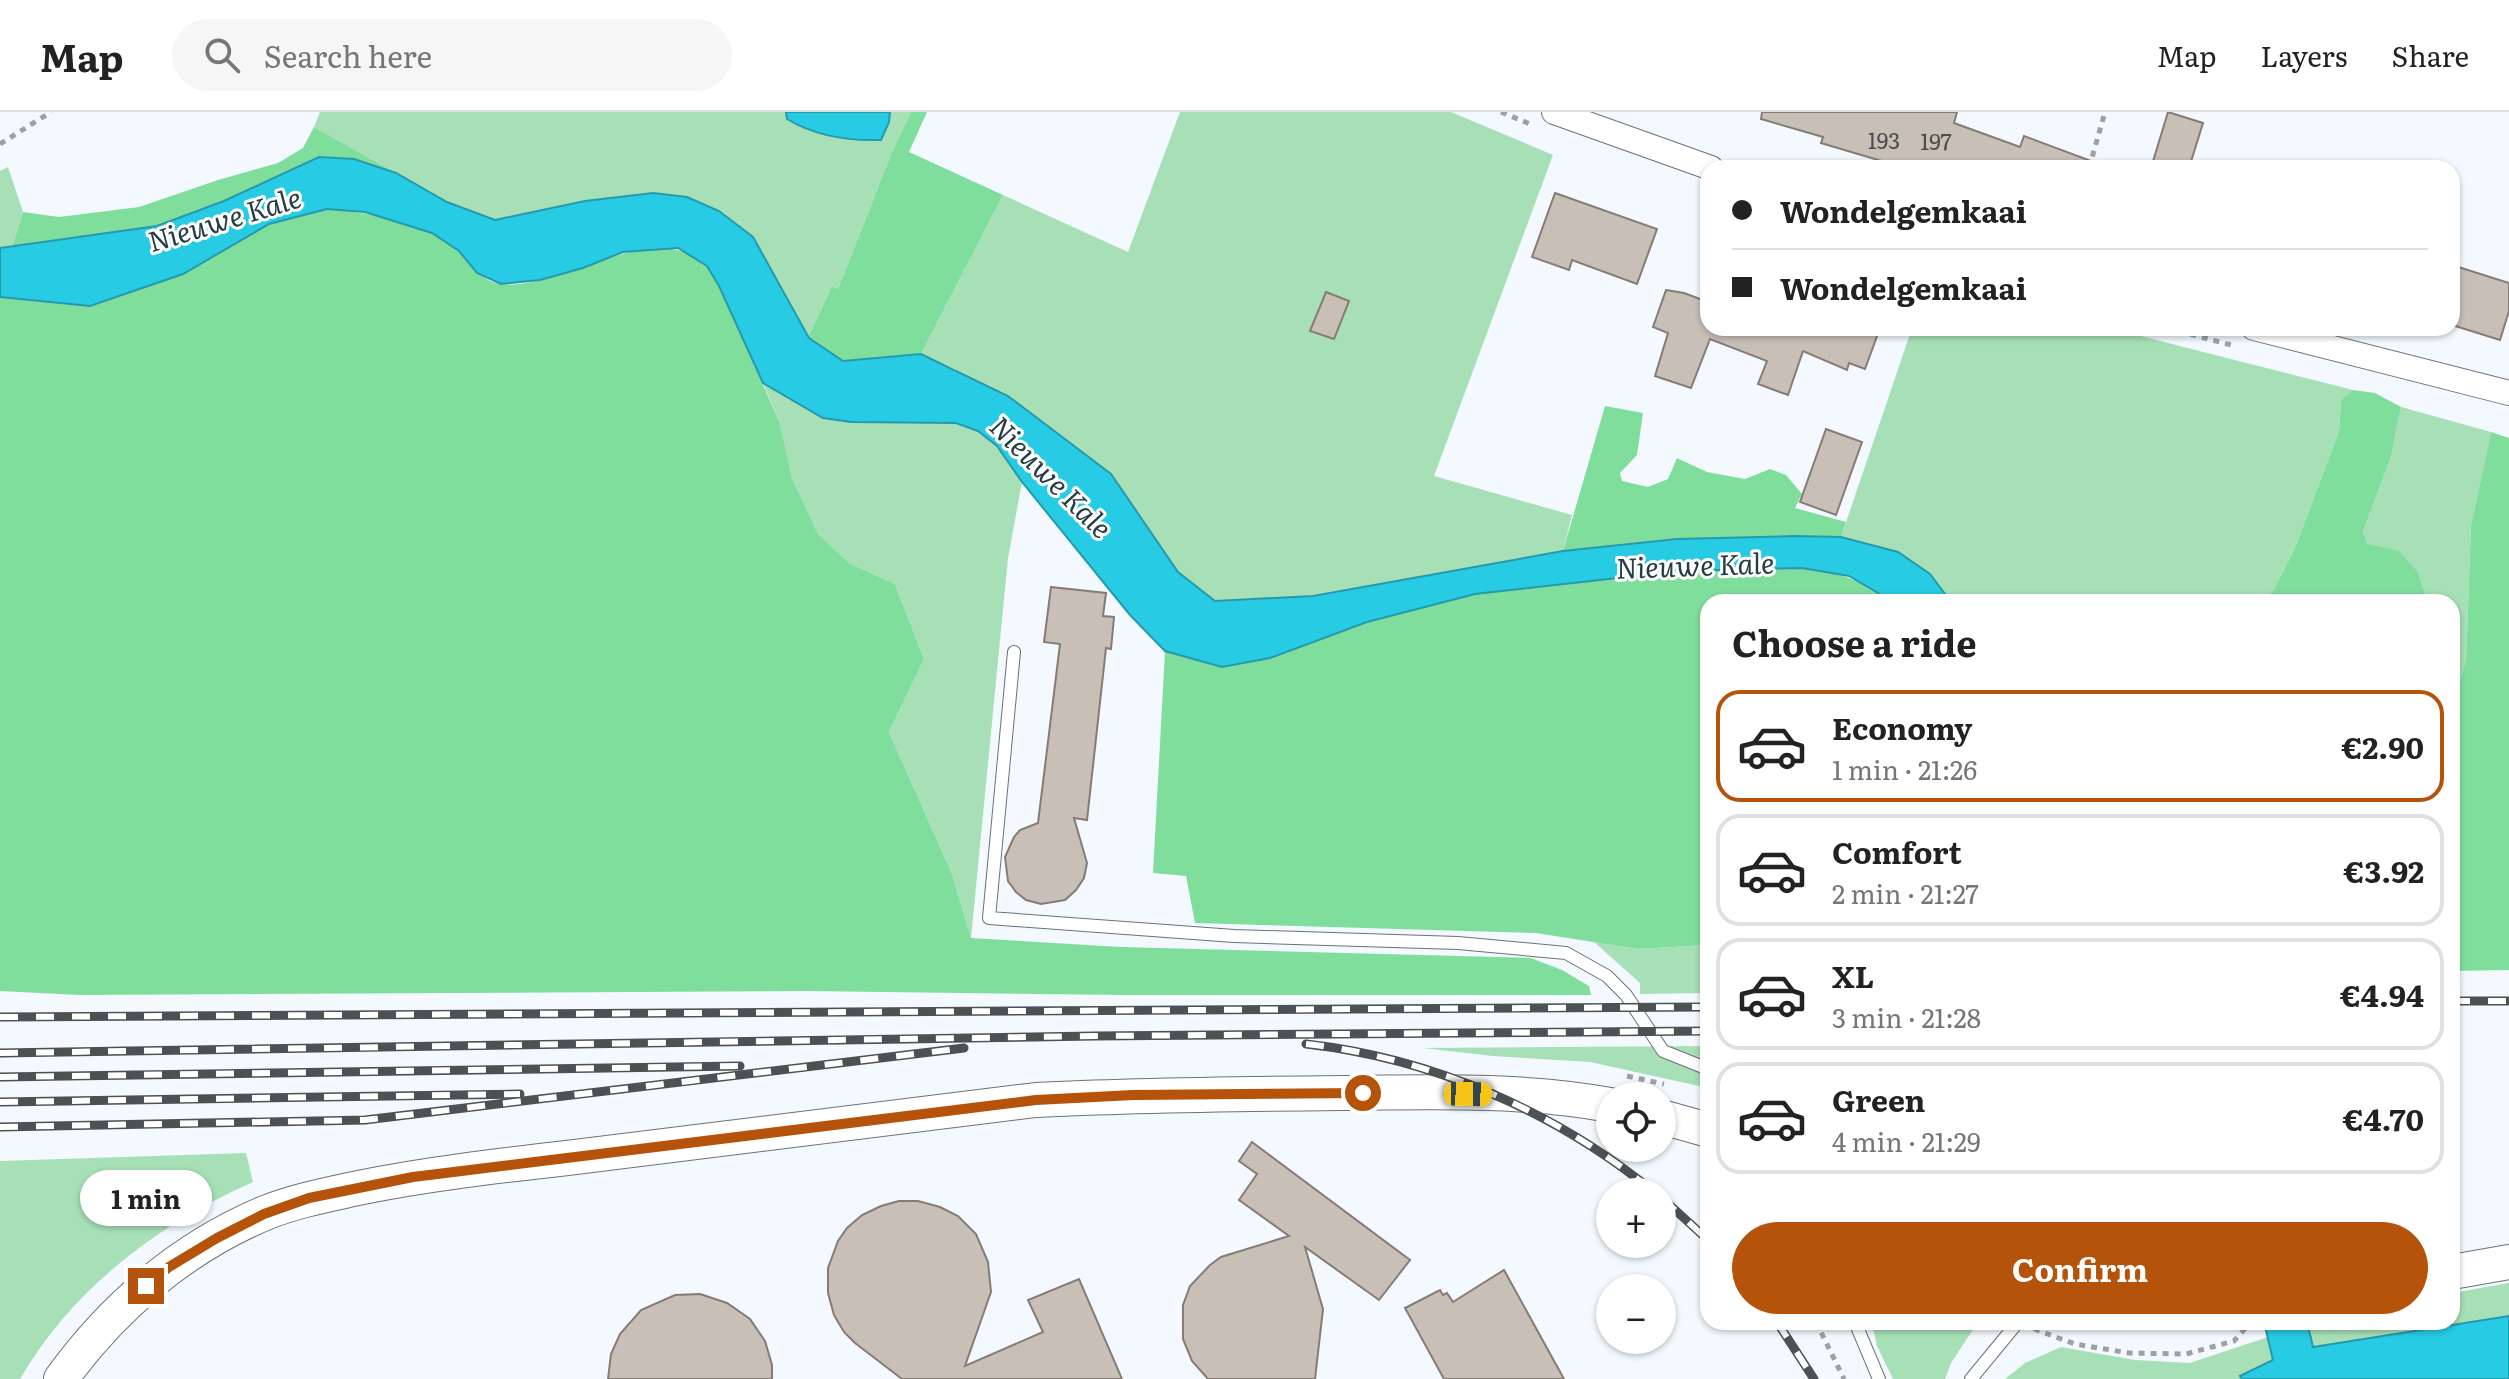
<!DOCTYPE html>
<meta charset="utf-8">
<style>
:root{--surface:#fff;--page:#f6f6f6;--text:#222;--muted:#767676;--line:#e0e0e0;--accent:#b45309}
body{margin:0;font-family:Literata,serif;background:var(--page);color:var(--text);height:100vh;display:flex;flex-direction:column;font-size:30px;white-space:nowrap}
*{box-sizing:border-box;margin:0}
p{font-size:26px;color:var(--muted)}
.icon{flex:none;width:44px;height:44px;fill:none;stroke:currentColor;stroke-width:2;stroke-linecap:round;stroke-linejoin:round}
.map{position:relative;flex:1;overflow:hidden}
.details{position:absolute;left:1700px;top:482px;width:760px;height:736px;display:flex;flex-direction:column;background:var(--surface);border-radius:24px;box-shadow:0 2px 6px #0004}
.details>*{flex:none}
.hud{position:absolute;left:1700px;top:48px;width:760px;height:176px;border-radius:24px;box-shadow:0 2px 6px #0004;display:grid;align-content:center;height:176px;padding:0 32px;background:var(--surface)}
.buttons{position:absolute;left:1596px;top:970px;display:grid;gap:16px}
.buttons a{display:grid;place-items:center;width:80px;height:80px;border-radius:50%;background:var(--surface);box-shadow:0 2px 6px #0004;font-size:40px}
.end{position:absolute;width:36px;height:36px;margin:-18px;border:10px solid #b45309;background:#fff;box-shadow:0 0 0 4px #fff}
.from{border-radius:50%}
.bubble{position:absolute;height:56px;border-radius:28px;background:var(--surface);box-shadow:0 2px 6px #0004;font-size:26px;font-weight:700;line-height:56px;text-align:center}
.car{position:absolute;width:24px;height:48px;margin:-24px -12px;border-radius:10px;box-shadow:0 0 6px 2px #0007;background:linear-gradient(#f5c518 24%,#345 0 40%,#f5c518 0 76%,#345 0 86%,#f5c518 0)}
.hud b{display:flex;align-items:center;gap:28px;height:76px;font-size:30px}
.hud b+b{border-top:2px solid var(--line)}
.hud i{width:20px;height:20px;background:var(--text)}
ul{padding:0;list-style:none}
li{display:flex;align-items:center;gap:24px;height:112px;margin:0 16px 12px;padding:0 16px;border:4px solid var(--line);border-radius:24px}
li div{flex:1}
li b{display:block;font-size:30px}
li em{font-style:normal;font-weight:700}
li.active{border-color:var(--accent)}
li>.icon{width:72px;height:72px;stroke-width:1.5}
h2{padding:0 32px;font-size:36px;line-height:96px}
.action{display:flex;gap:16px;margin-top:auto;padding:16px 32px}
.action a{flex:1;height:92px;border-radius:48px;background:var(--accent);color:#fff;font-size:32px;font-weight:700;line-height:92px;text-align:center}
header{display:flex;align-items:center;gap:48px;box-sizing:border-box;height:112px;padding:0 40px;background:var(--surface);border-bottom:2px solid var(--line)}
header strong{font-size:38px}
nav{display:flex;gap:44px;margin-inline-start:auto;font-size:28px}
.search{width:560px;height:72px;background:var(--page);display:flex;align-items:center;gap:20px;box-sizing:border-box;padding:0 28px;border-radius:44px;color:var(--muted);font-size:30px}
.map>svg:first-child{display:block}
</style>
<header>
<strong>Map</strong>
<div class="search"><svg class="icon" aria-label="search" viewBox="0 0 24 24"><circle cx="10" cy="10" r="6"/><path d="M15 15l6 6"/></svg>Search here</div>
<nav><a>Map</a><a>Layers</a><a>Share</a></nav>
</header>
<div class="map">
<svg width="2509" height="1267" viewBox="0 0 2509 1267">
<rect width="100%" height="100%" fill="#f3f9fe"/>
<g fill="#a7e0b6">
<polygon points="320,0 911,0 892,40 838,177 832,174 808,226 753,125 719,99 585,89 495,108 447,90 314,15"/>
<polygon points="1180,0 1451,0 1553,43 1434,364 1572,403 1563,439 1313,484 1215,489 1178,460 1111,362 955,257 921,242 1003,83 1128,140"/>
<polygon points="8,55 23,100 12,135 0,136 0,59"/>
<path d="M 1912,216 L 2109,216 L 2353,278 L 2341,288 L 2339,319 L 2295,436 L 2274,477 L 2263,490 L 1951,490 C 1915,442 1897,440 1841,425 Z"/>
<polygon points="763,271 823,306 852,310 956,311 978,318 997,334 1022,370 1008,446 971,826 952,762 889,620 924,547 895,472 849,451 818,422 792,366 780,311"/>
<polygon points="2401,295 2491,320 2471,413 2466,547 2452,600 2452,490 2428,490 2418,460 2368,432 2363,420 2391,345"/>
<polygon points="1594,830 1638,837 1708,833 1708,881 1640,882 1640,871"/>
<polygon points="1708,934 1708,976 1590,950 1493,944 1423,936"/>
<path d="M 246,1041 L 253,1070 C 158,1112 72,1177 20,1267 L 0,1267 L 0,1049 Z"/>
<polygon points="2509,1171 2509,1204 2312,1235 2309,1212 2452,1210 2452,1181"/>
<polygon points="1872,1210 1978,1210 1951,1251 1945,1267 1893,1267 1877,1234"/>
<polygon points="2268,1225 2273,1248 2240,1264 2242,1267 2005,1267 2025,1251 2061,1235 2135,1248 2190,1251"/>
</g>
<g fill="#80de9d">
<polygon points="911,0 927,0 909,40 1003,83 921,242 843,249 808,226 832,174 838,177 892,40"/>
<polygon points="314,15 396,61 354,47 224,89 157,114 12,135 23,100 59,105 139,95 218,68 278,51 303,36"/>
<path d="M 327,97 C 361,100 403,106 434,122 C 442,127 452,133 459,139 C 474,152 479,169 501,172 C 564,179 653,103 706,154 C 712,159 715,168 719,174 L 780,311 L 792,366 L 818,422 L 849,451 L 895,472 L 924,547 L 889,620 L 952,762 L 971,826 L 1121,835 L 1531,846 L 1562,858 L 1589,874 L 1591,883 L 1123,883 L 806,879 L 79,883 L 0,879 L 0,185 L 32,189 L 183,162 L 269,112 Z"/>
<polygon points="2353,278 2375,281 2401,295 2391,345 2363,420 2368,432 2399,439 2418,460 2428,490 2263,490 2274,477 2295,436 2339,319 2341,288"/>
<polygon points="1605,294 1643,301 1637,343 1620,361 1622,369 1648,375 1668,367 1677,346 1707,360 1745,367 1770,357 1786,363 1802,382 1795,396 1846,410 1841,425 1677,427 1563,439"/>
<polygon points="2491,320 2509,326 2509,858 2452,859 2452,684 2456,676 2459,650 2452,638 2452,600 2466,547 2471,413"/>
<path d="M 1758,455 C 1805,456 1852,456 1888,490 L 1708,490 L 1708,833 L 1638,837 L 1536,821 L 1195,811 L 1186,764 L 1153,761 L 1165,539 L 1222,555 L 1270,546 L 1367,510 L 1475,482 L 1680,459 Z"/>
</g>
<g fill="#27cbe4" stroke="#269aad" stroke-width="2">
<path d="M 786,0 L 890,0 L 889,10 L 881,28 C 848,29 815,24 787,7 Z"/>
<polygon points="319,45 354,47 396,61 447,90 495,108 585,89 653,81 687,85 719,99 753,125 809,226 843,249 921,242 1008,284 1111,362 1178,460 1215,489 1313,484 1563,439 1677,427 1795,424 1841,425 1898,440 1930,462 1951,490 1888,490 1878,481 1849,464 1802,456 1680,459 1475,482 1367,510 1270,546 1222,555 1165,539 1130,503 1022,370 997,334 978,319 956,311 851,310 823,306 763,271 719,174 707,154 678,136 623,140 583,156 540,168 501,172 477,161 459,139 432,121 365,100 327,97 269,112 183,162 90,194 0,185 0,136 157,114 224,89"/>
<polygon points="2509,1204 2509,1267 2242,1267 2240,1264 2273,1248 2264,1210 2307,1210 2313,1235"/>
</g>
<g fill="#c8bfb7" stroke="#857c75" stroke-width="2">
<polygon points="1762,0 1957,0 1954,11 2020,35 2024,24 2102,53 2101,56 1905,56 1821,31 1823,25 1761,7"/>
<polygon points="2168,0 2203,11 2189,56 2151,56"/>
<polygon points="1555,81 1657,117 1637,172 1572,148 1569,158 1532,145"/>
<polygon points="2452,153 2509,171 2509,199 2500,228 2452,213"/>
<polygon points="1666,178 1684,181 1708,190 1708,216 1880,216 1865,257 1849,251 1847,258 1803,239 1788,283 1758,272 1767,249 1710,227 1691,276 1655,264 1668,221 1653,215"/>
<polygon points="1326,180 1349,189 1334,227 1310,219"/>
<polygon points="1826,317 1862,330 1836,403 1800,390"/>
<polygon points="1051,475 1106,481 1103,504 1114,505 1111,537 1106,536 1087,708 1074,706 1087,751 1084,766 1076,778 1065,788 1041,792 1026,788 1016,780 1008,769 1005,745 1014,725 1020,718 1038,711 1060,532 1044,530"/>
<polygon points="1252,1030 1410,1148 1379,1188 1305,1135 1323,1197 1315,1267 1208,1267 1192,1249 1183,1227 1183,1193 1190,1174 1210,1153 1221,1145 1289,1124 1239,1088 1257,1062 1239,1049"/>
<polygon points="899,1089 918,1089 940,1095 958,1104 976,1122 988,1150 991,1180 965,1254 1043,1220 1028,1188 1079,1167 1122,1267 902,1267 855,1231 844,1220 834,1203 828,1181 828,1156 838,1129 847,1116 862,1103 881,1094"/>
<polygon points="1504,1158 1564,1267 1444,1267 1405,1196 1440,1178 1443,1183 1447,1181 1453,1190"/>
<polygon points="700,1182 727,1191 750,1207 765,1229 772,1253 772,1267 608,1267 611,1242 620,1222 641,1198 675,1183"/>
</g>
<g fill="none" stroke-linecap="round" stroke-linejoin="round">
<g stroke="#697279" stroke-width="14">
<g id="service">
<polyline points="1014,540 989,806 1234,824 1458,831 1566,841 1607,864 1626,883 1663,939 1708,957"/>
<polyline points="1855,1210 1879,1267"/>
<polyline points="1971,1267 2018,1210"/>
</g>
</g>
<g stroke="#697279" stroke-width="26">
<g id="minor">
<polyline points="1554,0 1711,56"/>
<polyline points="2254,216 2509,281"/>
</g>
</g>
<g stroke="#697279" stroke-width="36">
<g id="secondary">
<polyline points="1662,1005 1708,1018"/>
<polyline points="2452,1160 2509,1150"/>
<path d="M 61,1267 C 113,1195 182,1136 265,1101 C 295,1089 326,1083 358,1076 C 427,1062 497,1054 567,1046 C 724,1026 880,1007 1036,988 C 1138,983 1240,982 1342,981 C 1431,980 1522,977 1610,993"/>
</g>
</g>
<g stroke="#9ba1a5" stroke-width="5" stroke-dasharray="6 6" stroke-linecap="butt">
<polyline points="1501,0 1530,12"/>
<polyline points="0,32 51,0"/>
<polyline points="2089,56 2105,0"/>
<polyline points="2167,216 2235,234"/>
<polyline points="1627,964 1664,972"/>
<polyline points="1816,1210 1844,1267"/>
<polyline points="2034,1217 2075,1232 2129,1241 2186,1242 2234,1229 2251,1210"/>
</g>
<use href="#service" stroke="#fff" stroke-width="12"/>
<use href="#minor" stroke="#fff" stroke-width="24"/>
<use href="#secondary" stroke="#fff" stroke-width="34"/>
<g stroke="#4c5154" stroke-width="9">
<g id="rail">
<polyline points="2452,889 2509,889"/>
<polyline points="0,905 1708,895"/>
<path d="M 1306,932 C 1432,946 1557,1000 1654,1080"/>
<polyline points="0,941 1095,924 1708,919"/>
<polyline points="0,965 740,954"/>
<polyline points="0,990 520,982"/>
<polyline points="0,1015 365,1008 964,936"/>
<polyline points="1662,1086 1708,1128"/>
<polyline points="1777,1210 1814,1267"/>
</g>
</g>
<use href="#rail" stroke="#fff" stroke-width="6" stroke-dasharray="18" stroke-linecap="butt"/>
</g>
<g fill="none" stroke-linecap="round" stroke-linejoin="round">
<polyline stroke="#b45309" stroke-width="10" points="146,1174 169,1155 217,1126 264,1102 309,1086 413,1065 1036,988 1133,983 1363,981"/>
</g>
<g text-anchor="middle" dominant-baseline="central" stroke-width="6" stroke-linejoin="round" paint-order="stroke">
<g font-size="22" fill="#4e4e4f">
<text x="1884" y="27">193</text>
<text x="1936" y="28">197</text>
</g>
<g font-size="28" font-style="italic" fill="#263e43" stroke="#fff">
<text transform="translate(224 106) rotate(-17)">Nieuwe Kale</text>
<text transform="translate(1052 364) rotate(45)">Nieuwe Kale</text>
<text transform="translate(1695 452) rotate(-2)">Nieuwe Kale</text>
</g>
</g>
</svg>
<div class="buttons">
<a><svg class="icon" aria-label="locate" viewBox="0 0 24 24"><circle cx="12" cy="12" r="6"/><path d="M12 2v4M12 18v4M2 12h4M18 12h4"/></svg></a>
<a>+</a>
<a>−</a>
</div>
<i class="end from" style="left:1363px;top:981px"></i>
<i class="end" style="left:146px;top:1174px"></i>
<div class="bubble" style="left:80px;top:1058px;width:132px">1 min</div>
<i class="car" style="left:1468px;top:982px;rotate:91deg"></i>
<div class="hud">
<b><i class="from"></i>Wondelgemkaai</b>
<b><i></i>Wondelgemkaai</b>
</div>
<section class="details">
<h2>Choose a ride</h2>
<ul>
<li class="active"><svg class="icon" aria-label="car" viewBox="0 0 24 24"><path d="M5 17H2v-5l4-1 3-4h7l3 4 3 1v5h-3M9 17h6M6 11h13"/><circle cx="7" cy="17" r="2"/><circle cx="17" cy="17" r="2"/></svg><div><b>Economy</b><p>1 min · 21:26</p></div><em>€2.90</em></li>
<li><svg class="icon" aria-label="car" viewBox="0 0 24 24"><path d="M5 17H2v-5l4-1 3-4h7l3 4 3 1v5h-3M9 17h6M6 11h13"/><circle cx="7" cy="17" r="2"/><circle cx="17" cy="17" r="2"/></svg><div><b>Comfort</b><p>2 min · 21:27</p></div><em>€3.92</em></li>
<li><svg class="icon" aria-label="car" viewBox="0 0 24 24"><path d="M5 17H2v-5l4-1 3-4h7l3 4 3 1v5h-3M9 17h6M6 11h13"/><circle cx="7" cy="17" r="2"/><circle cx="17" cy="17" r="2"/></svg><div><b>XL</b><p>3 min · 21:28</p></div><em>€4.94</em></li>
<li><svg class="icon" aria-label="car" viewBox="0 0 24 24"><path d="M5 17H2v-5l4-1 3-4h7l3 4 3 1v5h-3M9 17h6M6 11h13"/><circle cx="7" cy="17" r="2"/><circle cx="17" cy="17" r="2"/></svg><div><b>Green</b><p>4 min · 21:29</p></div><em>€4.70</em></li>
</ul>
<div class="action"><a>Confirm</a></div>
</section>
</div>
